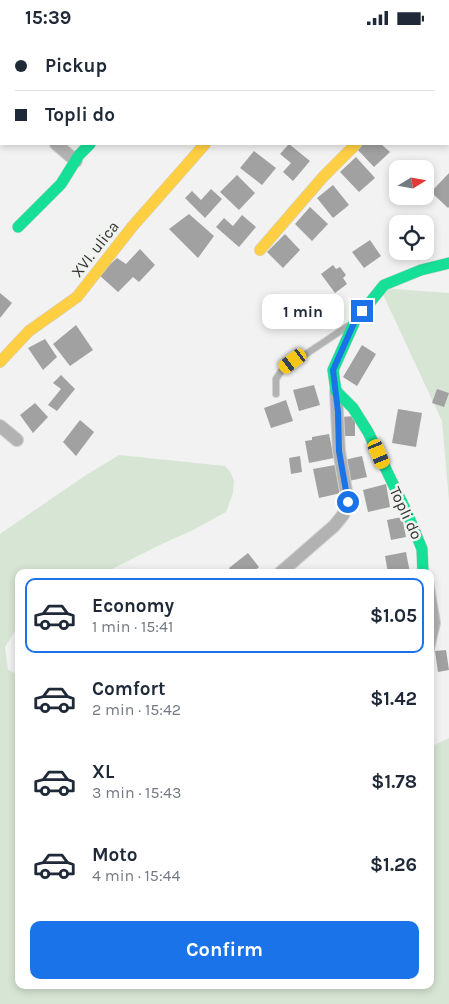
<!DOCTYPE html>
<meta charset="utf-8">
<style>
:root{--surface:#fff;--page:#f6f6f7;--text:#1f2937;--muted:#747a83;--line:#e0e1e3;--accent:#1a73e8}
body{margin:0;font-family:Karla,sans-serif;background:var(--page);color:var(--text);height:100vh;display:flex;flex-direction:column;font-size:19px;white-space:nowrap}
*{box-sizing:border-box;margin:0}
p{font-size:16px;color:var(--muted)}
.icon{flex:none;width:28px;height:28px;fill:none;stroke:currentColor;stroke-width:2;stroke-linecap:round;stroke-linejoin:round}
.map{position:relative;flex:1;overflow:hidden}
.details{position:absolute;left:15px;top:534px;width:419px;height:420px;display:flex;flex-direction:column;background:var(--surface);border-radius:10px;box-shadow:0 2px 8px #0003}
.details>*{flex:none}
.top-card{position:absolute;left:0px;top:0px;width:450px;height:110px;box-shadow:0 2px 8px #0003;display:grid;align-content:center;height:110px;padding:0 15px;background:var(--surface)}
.needle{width:32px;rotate:79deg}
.controls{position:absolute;left:389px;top:125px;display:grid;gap:10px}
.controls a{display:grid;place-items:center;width:45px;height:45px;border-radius:10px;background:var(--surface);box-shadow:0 2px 8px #0003;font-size:25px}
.end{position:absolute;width:22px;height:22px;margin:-11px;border:6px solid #1a73e8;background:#fff;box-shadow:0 0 0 2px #fff}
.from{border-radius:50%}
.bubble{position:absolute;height:35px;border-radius:10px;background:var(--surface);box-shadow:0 2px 8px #0003;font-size:16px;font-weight:700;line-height:35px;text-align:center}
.car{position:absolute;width:15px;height:30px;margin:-15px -8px;border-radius:6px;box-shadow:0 0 4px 1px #0007;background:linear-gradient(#f5c518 24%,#345 0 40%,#f5c518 0 76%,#345 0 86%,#f5c518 0)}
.top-card b{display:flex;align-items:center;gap:18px;height:48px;font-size:19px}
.top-card b+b{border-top:1px solid var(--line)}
.top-card i{width:12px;height:12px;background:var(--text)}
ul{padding:9px 0 0;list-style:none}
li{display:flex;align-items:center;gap:15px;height:75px;margin:0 10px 8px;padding:0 5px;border:2px solid transparent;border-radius:10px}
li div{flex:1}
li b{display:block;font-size:19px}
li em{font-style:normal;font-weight:700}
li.active{border-color:var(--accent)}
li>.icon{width:45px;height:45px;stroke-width:1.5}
.button{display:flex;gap:10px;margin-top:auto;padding:10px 15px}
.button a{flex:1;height:58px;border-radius:10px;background:var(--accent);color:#fff;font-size:20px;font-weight:700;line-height:58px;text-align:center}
.status{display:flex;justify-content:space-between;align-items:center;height:35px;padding:0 25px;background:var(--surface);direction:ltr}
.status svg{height:14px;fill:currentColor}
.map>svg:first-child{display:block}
</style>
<div class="status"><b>15:39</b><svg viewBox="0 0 49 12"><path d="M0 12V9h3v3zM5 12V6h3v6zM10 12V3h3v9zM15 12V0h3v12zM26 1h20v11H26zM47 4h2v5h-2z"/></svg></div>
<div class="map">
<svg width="449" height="969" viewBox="0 0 449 969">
<rect width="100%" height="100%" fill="#f1f2f1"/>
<g fill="#d7e5d4">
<polygon points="380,253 449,258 449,466 442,386"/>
<polygon points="119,420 225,431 231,438 234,446 233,458 226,477 193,495 164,508 106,537 19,538 19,590 5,612 8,635 19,640 19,950 430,950 430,712 449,703 449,969 0,969 0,499 86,440"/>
</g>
<g fill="#a0a1a0">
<polygon points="289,109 310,126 293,146 283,137 291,128 280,119"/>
<polygon points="363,109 381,109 390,117 374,132 357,114"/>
<polygon points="254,116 276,133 262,150 240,133"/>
<polygon points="356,122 375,143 359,157 340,137"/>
<polygon points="449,138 449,172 448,173 431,157"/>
<polygon points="237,140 255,158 239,175 220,157"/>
<polygon points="333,150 349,170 333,183 317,163"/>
<polygon points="211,154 222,164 205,183 185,163 192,156 201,165"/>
<polygon points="310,172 328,189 312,206 295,189"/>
<polygon points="189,179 214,201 198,223 169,194"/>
<polygon points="242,180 256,192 239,212 216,192 224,183 233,191"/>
<polygon points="398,191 398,211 389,195"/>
<polygon points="285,199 300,215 283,233 267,217"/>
<polygon points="370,205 381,221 364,233 352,217"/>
<polygon points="140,214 155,230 139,247 133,242 118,257 99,240 117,223 126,229"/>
<polygon points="333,230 336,234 340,232 346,240 343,243 347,249 335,258 321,239"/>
<polygon points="0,258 12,268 0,283"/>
<polygon points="76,290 93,315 70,331 53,309"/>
<polygon points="45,304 57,322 43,335 28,313"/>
<polygon points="362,310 376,319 357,351 343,342"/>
<polygon points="61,340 75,354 57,376 48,370 61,354 53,348"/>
<polygon points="314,350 320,370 299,376 293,355"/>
<polygon points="437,354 449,358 444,372 432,368"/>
<polygon points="286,365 293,386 271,393 264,373"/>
<polygon points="35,368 48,382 33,398 20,380"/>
<polygon points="398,374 422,378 416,412 392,408"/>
<polygon points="355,381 355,401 342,401 341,382"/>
<polygon points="80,385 94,397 76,421 63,407"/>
<polygon points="329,399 334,423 309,428 305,406 312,405 312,402"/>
<polygon points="300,421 302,437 291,439 289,423"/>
<polygon points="362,421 367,442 349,446 344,425"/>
<polygon points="335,430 341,458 319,463 313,434"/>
<polygon points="386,449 390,472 368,477 363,455"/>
<polygon points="402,482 406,502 391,505 387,485"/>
<polygon points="406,517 410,538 388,538 385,521"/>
<polygon points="248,518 259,532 253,538 232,538 229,533"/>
<polygon points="446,615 449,635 438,637 435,616"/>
</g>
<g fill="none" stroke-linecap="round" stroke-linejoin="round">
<g stroke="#cfd0cf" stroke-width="8">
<g id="lane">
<polyline points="276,359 276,344 282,335 348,291"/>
<polyline points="430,546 437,588 430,618"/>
</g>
</g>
<g stroke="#cfd0cf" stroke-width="14">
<g id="street">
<polyline points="192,1 193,0"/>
<polyline points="292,1 293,0"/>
<polyline points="0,46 1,48"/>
<polyline points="56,109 76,126"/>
<polyline points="0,391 17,405"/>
<polyline points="280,538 334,491 343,480 348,467 339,416 336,356"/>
</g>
</g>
<g stroke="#cfd0cf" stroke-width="12">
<g id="fast">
<polyline points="18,192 61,149 79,120 90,109"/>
<polyline points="423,538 422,514 408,480 368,397 353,373 336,356 333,335 355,286 384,250 421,235 449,228"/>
</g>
</g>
<g stroke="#cfd0cf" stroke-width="12">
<g id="slow">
<polyline points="260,215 323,142 356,109"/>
<polyline points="0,327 29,296 77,262 132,192 205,109"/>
</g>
</g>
<use href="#lane" stroke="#b2b2b2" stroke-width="6"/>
<use href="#street" stroke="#b2b2b2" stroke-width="12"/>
<use href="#fast" stroke="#16e098" stroke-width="11"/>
<use href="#slow" stroke="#ffcf43" stroke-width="11"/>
</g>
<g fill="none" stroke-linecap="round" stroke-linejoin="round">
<polyline stroke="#1a73e8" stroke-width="6" points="348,467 339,416 338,377 333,335 355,286 362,276"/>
</g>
<g text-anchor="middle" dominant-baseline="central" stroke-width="5" stroke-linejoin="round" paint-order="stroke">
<g font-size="16" fill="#333433" stroke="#f0f3f0">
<text transform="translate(95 214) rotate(-52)">XVI. ulica</text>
<text transform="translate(406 478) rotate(65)">Topli do</text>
</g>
</g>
</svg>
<div class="controls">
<a><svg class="needle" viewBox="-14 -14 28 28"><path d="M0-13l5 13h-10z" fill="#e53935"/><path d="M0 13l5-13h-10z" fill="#747a83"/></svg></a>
<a><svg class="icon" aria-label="locate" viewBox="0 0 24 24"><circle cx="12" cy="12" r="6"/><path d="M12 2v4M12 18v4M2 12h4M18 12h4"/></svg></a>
</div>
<i class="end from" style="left:348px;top:467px"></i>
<i class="end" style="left:362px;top:276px"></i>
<div class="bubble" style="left:262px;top:259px;width:82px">1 min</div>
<i class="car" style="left:293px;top:326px;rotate:233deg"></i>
<i class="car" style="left:379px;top:419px;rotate:157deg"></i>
<div class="top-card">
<b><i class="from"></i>Pickup</b>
<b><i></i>Topli do</b>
</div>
<section class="details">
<ul>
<li class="active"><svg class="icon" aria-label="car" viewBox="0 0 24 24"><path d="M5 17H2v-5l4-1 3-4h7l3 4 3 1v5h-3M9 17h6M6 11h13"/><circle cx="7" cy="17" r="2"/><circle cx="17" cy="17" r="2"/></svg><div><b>Economy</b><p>1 min · 15:41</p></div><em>$1.05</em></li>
<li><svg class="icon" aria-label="car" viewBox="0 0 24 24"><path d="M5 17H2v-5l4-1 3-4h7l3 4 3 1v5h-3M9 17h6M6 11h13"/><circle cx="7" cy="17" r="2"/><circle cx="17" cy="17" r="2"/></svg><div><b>Comfort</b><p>2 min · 15:42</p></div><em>$1.42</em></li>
<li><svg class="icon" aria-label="car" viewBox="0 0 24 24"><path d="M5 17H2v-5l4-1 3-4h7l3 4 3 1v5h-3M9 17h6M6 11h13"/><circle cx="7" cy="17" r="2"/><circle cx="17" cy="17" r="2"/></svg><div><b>XL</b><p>3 min · 15:43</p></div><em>$1.78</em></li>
<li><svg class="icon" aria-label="car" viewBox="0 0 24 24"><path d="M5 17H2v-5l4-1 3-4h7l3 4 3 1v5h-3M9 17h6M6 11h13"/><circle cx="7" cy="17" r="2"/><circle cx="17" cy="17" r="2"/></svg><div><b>Moto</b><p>4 min · 15:44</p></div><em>$1.26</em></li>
</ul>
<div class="button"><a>Confirm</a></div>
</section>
</div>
